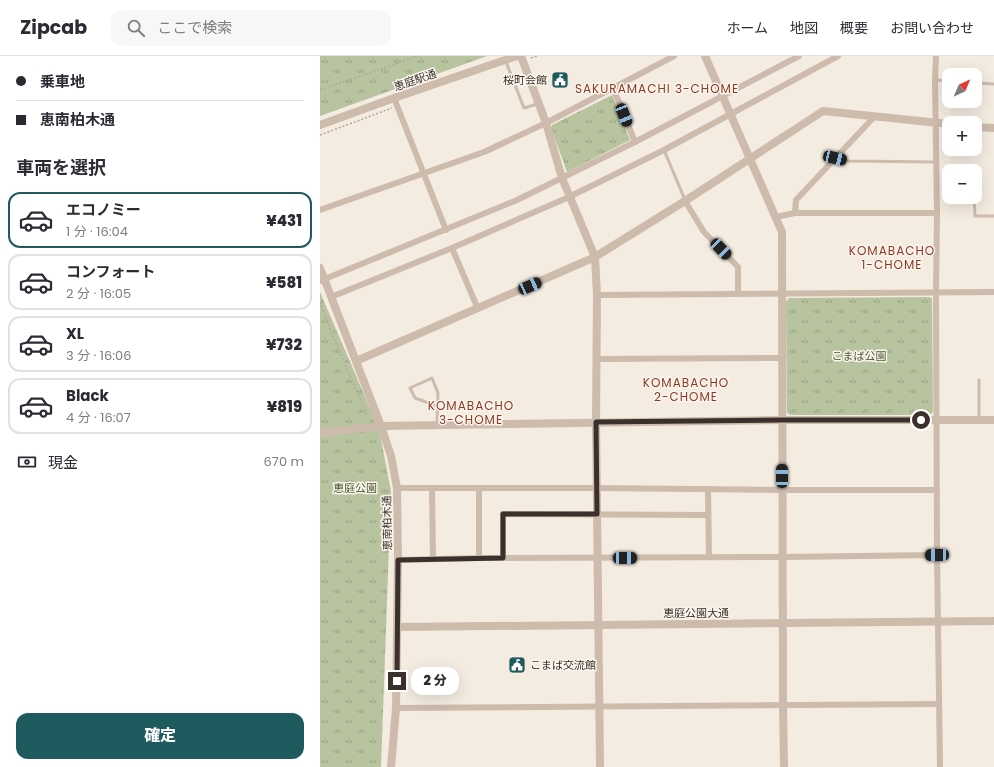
<!DOCTYPE html>
<html lang="ja">
<meta charset="utf-8">
<style>
:root{--surface:#fff;--page:#f7f7f7;--text:#2b2b33;--muted:#7c7c81;--line:#e1e1e2;--accent:#1f5a5e}
body{margin:0;font-family:Poppins,"Noto Sans JP",sans-serif;background:var(--page);color:var(--text);height:100vh;display:flex;flex-direction:column;font-size:15px;white-space:nowrap}
*{box-sizing:border-box;margin:0}
p{font-size:13px;color:var(--muted)}
.icon{flex:none;width:22px;height:22px;fill:none;stroke:currentColor;stroke-width:2;stroke-linecap:round;stroke-linejoin:round}
.map{position:relative;flex:1;overflow:hidden}
.details{display:flex;flex-direction:column;background:var(--surface);width:320px}
.details>*{flex:none}
.banner{display:grid;align-content:center;height:88px;padding:0 16px;background:var(--surface)}
.needle{width:26px;rotate:44deg}
.buttons{position:absolute;left:622px;top:12px;display:grid;gap:8px}
.buttons a{display:grid;place-items:center;width:40px;height:40px;border-radius:8px;background:var(--surface);box-shadow:0 4px 16px #0002;font-size:20px}
.end{position:absolute;width:18px;height:18px;margin:-9px;border:5px solid #3b302b;background:#fff;box-shadow:0 0 0 2px #fff}
.from{border-radius:50%}
.bubble{position:absolute;height:28px;border-radius:12px;background:var(--surface);box-shadow:0 4px 16px #0002;font-size:13px;font-weight:800;line-height:28px;text-align:center}
.car{position:absolute;width:12px;height:24px;margin:-12px -6px;border-radius:5px;box-shadow:0 0 3px 1px #0007;background:linear-gradient(#222 24%,#8ab4d8 0 40%,#222 0 76%,#8ab4d8 0 86%,#222 0)}
.banner b{display:flex;align-items:center;gap:14px;height:38px;font-size:15px}
.banner b+b{border-top:1px solid var(--line)}
.banner i{width:10px;height:10px;background:var(--text)}
ul{padding:0;list-style:none}
li{display:flex;align-items:center;gap:12px;height:56px;margin:0 8px 6px;padding:0 8px;border:2px solid var(--line);border-radius:12px}
li div{flex:1}
li b{display:block;font-size:15px}
li em{font-style:normal;font-weight:800}
li.active{border-color:var(--accent)}
li>.icon{width:36px;height:36px;stroke-width:1.5}
h2{padding:0 16px;font-size:18px;line-height:48px}
.pay{display:flex;align-items:center;gap:10px;height:44px;padding:0 16px;font-size:15px}
.pay p{margin-inline-start:auto}
.primary-button{display:flex;gap:8px;margin-top:auto;padding:8px 16px}
.primary-button a{flex:1;height:46px;border-radius:12px;background:var(--accent);color:#fff;font-size:16px;font-weight:800;line-height:46px;text-align:center}
header{display:flex;align-items:center;gap:24px;box-sizing:border-box;height:56px;padding:0 20px;background:var(--surface);border-bottom:1px solid var(--line)}
header strong{font-size:19px}
nav{display:flex;gap:22px;margin-inline-start:auto;font-size:14px}
.search{width:280px;height:36px;background:var(--page);display:flex;align-items:center;gap:10px;box-sizing:border-box;padding:0 14px;border-radius:12px;color:var(--muted);font-size:15px}
main{display:flex;flex:1;min-height:0}
.map>svg:first-child{display:block}
</style>
<header>
<strong>Zipcab</strong>
<div class="search"><svg class="icon" aria-label="search" viewBox="0 0 24 24"><circle cx="10" cy="10" r="6"/><path d="M15 15l6 6"/></svg>ここで検索</div>
<nav><a>ホーム</a><a>地図</a><a>概要</a><a>お問い合わせ</a></nav>
</header>
<main>
<section class="details">
<div class="banner">
<b><i class="from"></i>乗車地</b>
<b><i></i>恵南柏木通</b>
</div>
<h2>車両を選択</h2>
<ul>
<li class="active"><svg class="icon" aria-label="car" viewBox="0 0 24 24"><path d="M5 17H2v-5l4-1 3-4h7l3 4 3 1v5h-3M9 17h6M6 11h13"/><circle cx="7" cy="17" r="2"/><circle cx="17" cy="17" r="2"/></svg><div><b>エコノミー</b><p>1 分 · 16:04</p></div><em>¥431</em></li>
<li><svg class="icon" aria-label="car" viewBox="0 0 24 24"><path d="M5 17H2v-5l4-1 3-4h7l3 4 3 1v5h-3M9 17h6M6 11h13"/><circle cx="7" cy="17" r="2"/><circle cx="17" cy="17" r="2"/></svg><div><b>コンフォート</b><p>2 分 · 16:05</p></div><em>¥581</em></li>
<li><svg class="icon" aria-label="car" viewBox="0 0 24 24"><path d="M5 17H2v-5l4-1 3-4h7l3 4 3 1v5h-3M9 17h6M6 11h13"/><circle cx="7" cy="17" r="2"/><circle cx="17" cy="17" r="2"/></svg><div><b>XL</b><p>3 分 · 16:06</p></div><em>¥732</em></li>
<li><svg class="icon" aria-label="car" viewBox="0 0 24 24"><path d="M5 17H2v-5l4-1 3-4h7l3 4 3 1v5h-3M9 17h6M6 11h13"/><circle cx="7" cy="17" r="2"/><circle cx="17" cy="17" r="2"/></svg><div><b>Black</b><p>4 分 · 16:07</p></div><em>¥819</em></li>
</ul>
<div class="pay"><svg class="icon" aria-label="cash" viewBox="0 0 24 24"><path d="M3 7h18v10H3z"/><circle cx="12" cy="12" r="2"/></svg>現金<p>670 m</p></div>
<div class="primary-button"><a>確定</a></div>
</section>
<div class="map">
<svg width="674" height="711" viewBox="0 0 674 711">
<defs>
<pattern id="grass-tufts" width="24" height="20" patternUnits="userSpaceOnUse"><rect width="24" height="20" fill="#b8c4a0"/><path d="M3 7l-1-3M5 7V3M7 7l1-3M15 17l-1-3M17 17v-4M19 17l1-3" fill="none" stroke="#97a083"/></pattern>
</defs>
<rect width="100%" height="100%" fill="#f4ebe1"/>
<g fill="url(#grass-tufts)">
<polygon points="0,0 167,0 0,60"/>
<polygon points="292,39 310,84 247,116 231,72 232,69"/>
<polygon points="0,236 59,373 71,435 61,711 0,711"/>
<polygon points="609,241 612,242 613,356 610,359 470,359 467,357 466,246 469,242"/>
</g>
<g fill="none" stroke-linecap="round" stroke-linejoin="round">
<g stroke="#b9a596" stroke-width="1.5" stroke-dasharray="2 2" stroke-linecap="butt">
<polyline points="211,2 217,0"/>
<polyline points="0,34 98,0"/>
<polyline points="0,79 72,52"/>
<polyline points="0,246 12,278 47,359"/>
</g>
<g stroke="#cdbbac" stroke-width="3">
<polyline points="186,6 204,52 217,48"/>
<polyline points="615,24 629,25"/>
<polyline points="655,27 674,28"/>
<polyline points="344,94 365,144"/>
<polyline points="515,102 529,105 616,106"/>
<polyline points="654,141 655,160 674,160"/>
<polyline points="659,324 659,362"/>
<polyline points="117,369 118,337 112,322 90,332 95,342 117,350"/>
</g>
<g stroke="#cdbbac" stroke-width="6">
<polyline points="616,0 615,24 617,157 616,237 617,499 620,711"/>
<polyline points="293,32 315,86"/>
<polyline points="74,42 126,174"/>
<polyline points="365,145 384,176 418,211 418,238"/>
<polyline points="0,154 164,96 226,67 354,0"/>
<polyline points="475,157 476,144 554,61"/>
<polyline points="456,161 475,157 617,157"/>
<polyline points="132,192 158,253"/>
<polyline points="0,225 197,144 315,86 479,0"/>
<polyline points="277,239 674,236"/>
<polyline points="11,241 132,192 249,141 344,94 518,0"/>
<polyline points="277,303 462,302"/>
<polyline points="77,432 277,432 462,434 617,434"/>
<polyline points="112,432 113,503"/>
<polyline points="159,432 159,502"/>
<polyline points="388,433 389,501"/>
<polyline points="183,502 183,458 388,459"/>
<polyline points="78,504 159,502 463,501 617,499"/>
<polyline points="76,652 618,648"/>
</g>
<g stroke="#cdbbac" stroke-width="8">
<polyline points="201,0 226,67 242,122 275,201 277,239 276,366 280,711"/>
<polyline points="385,0 462,176 463,648 464,711"/>
<polyline points="0,69 74,42 197,0"/>
<polyline points="655,71 674,72"/>
<polyline points="0,212 61,370 71,400 77,432 78,504 76,652 71,711"/>
<polyline points="36,305 275,201 365,145 503,55 629,68"/>
<polyline points="0,377 61,370 462,364 674,364"/>
<polyline points="78,571 674,565"/>
</g>
</g>
<g fill="none" stroke-linecap="round" stroke-linejoin="round">
<polyline stroke="#3b302b" stroke-width="5" points="77,625 78,504 183,502 183,458 277,458 276,366 462,364 601,364"/>
</g>
<defs>
<g id="civic-square" transform="scale(0.9)"><rect x="-9" y="-9" width="18" height="18" rx="4" fill="#1f5a5e" stroke="#fbf5ee"/><path d="M-.6-6.5H3V-4.5H.6V-3L4-1V1h2V6H-6V1h2V-1L-.6-3ZM-1.2 2.5V6h2.4V2.5Z" fill="#fff"/></g>
</defs>
<g fill-rule="evenodd">
<use href="#civic-square" x="240" y="24"/>
<use href="#civic-square" x="197" y="609"/>
</g>
<g text-anchor="middle" dominant-baseline="central" stroke-width="3" stroke-linejoin="round" paint-order="stroke">
<g font-size="11" fill="#3b302b" stroke="#fbf5ee">
<text transform="translate(95 24) rotate(-19)">恵庭駅通</text>
<text transform="translate(67 467) rotate(-91)">恵南柏木通</text>
<text x="376" y="557">恵庭公園大通</text>
</g>
<g font-size="11" fill="#3b302b" stroke="#fbf5ee" text-anchor="end">
<text x="227" y="24">桜町会館</text>
<text x="210" y="609" text-anchor="start">こまば交流館</text>
</g>
<g font-size="11" fill="#4a5a2e" stroke="#fbf5ee">
<text x="539" y="300">こまば公園</text>
<text x="35" y="432">恵庭公園</text>
</g>
<g font-size="12" letter-spacing="1" fill="#8c3b22" stroke="#fbf5ee">
<text x="337" y="32">SAKURAMACHI 3-CHOME</text>
<text x="572" y="194">KOMABACHO<tspan x="572" dy="14">1-CHOME</tspan></text>
<text x="366" y="326">KOMABACHO<tspan x="366" dy="14">2-CHOME</tspan></text>
<text x="151" y="349">KOMABACHO<tspan x="151" dy="14">3-CHOME</tspan></text>
</g>
</g>
</svg>
<div class="buttons">
<a><svg class="needle" viewBox="-14 -14 28 28"><path d="M0-13l5 13h-10z" fill="#e53935"/><path d="M0 13l5-13h-10z" fill="#7c7c81"/></svg></a>
<a>+</a>
<a>−</a>
</div>
<i class="end from" style="left:601px;top:364px"></i>
<i class="end" style="left:77px;top:625px"></i>
<div class="bubble" style="left:91px;top:611px;width:48px">2 分</div>
<i class="car" style="left:304px;top:59px;rotate:158deg"></i>
<i class="car" style="left:515px;top:102px;rotate:103deg"></i>
<i class="car" style="left:401px;top:193px;rotate:136deg"></i>
<i class="car" style="left:210px;top:230px;rotate:66deg"></i>
<i class="car" style="left:462px;top:420px;rotate:0deg"></i>
<i class="car" style="left:617px;top:499px;rotate:269deg"></i>
<i class="car" style="left:305px;top:502px;rotate:90deg"></i>
</div>
</main>
